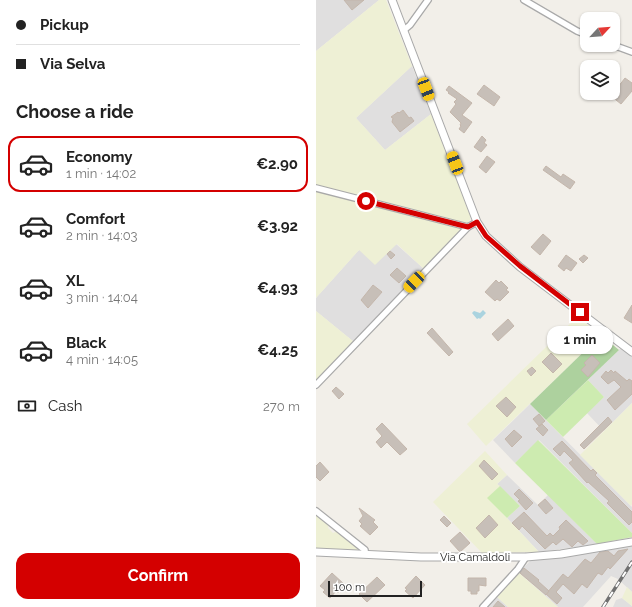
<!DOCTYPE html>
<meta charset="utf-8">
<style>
:root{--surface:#fff;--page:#f6f6f6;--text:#222;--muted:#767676;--line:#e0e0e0;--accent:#d40000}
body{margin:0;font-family:Raleway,sans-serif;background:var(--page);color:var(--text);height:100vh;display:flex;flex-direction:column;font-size:15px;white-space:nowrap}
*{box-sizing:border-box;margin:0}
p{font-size:13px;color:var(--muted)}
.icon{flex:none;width:22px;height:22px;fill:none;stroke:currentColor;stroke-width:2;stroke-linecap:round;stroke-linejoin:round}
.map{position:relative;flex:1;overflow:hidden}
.panel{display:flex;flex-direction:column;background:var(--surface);width:316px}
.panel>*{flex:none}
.top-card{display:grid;align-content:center;height:88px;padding:0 16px;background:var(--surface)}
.needle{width:26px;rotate:64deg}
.tools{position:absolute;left:264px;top:12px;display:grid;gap:8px}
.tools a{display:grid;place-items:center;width:40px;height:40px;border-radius:8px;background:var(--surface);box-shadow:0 1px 3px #0004;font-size:20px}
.scale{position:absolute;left:12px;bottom:10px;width:94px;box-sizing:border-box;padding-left:4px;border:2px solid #222;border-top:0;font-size:11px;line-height:14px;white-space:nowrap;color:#222;-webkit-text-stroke:3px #fff;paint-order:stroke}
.end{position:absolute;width:18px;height:18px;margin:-9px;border:5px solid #d40000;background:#fff;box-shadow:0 0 0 2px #fff}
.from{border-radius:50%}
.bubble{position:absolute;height:28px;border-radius:12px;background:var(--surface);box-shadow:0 1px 3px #0004;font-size:13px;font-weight:700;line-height:28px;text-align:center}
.car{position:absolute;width:12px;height:24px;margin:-12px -6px;border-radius:5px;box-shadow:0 0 3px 1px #0007;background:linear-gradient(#f5c518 24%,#345 0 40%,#f5c518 0 76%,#345 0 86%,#f5c518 0)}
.top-card b{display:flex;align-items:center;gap:14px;height:38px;font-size:15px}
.top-card b+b{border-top:1px solid var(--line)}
.top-card i{width:10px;height:10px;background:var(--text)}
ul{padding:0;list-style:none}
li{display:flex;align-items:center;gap:12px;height:56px;margin:0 8px 6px;padding:0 8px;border:2px solid transparent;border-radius:12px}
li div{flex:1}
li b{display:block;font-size:15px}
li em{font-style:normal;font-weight:700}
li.current{border-color:var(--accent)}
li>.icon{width:36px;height:36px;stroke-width:1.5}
h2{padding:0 16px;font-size:18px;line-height:48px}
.pay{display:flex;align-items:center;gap:10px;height:44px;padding:0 16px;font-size:15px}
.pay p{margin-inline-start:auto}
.action{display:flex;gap:8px;margin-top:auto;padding:8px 16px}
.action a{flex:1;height:46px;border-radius:12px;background:var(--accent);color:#fff;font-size:16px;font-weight:700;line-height:46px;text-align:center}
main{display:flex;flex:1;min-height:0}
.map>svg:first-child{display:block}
</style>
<main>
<section class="panel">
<div class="top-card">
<b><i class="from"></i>Pickup</b>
<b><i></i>Via Selva</b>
</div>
<h2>Choose a ride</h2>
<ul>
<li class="current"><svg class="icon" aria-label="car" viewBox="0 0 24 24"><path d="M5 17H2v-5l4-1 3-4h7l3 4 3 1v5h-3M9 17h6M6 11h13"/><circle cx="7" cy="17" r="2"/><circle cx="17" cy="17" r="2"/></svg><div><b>Economy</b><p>1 min · 14:02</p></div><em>€2.90</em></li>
<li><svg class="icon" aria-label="car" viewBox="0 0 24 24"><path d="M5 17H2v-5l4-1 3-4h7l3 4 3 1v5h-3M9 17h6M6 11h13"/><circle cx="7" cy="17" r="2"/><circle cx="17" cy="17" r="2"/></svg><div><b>Comfort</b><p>2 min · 14:03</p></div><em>€3.92</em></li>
<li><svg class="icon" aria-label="car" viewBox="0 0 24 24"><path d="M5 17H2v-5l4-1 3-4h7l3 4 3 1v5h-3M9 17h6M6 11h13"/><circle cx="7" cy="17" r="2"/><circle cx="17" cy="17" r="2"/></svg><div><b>XL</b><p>3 min · 14:04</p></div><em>€4.93</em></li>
<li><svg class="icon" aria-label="car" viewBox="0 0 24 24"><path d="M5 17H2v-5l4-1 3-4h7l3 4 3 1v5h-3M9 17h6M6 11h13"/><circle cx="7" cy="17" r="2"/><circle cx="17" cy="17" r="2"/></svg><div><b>Black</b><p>4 min · 14:05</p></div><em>€4.25</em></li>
</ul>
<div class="pay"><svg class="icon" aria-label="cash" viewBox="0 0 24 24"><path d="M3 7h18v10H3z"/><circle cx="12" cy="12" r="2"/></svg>Cash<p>270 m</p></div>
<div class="action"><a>Confirm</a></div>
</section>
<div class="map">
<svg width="316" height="607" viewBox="0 0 316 607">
<rect width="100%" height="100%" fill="#f2efe9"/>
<g fill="#e0dfdf">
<polygon points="0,0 63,0 0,51"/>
<polygon points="96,66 115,114 69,150 40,118"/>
<polygon points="80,244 108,269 38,342 0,311 0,298 43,250"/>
<polygon points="306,347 316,355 316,403 288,431 271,413 288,397 272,380"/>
<polygon points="214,404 316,507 316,533 223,440 199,463 177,440"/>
<polygon points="191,475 222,505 232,495 281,544 223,552 191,518 204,506 181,484"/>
<polygon points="316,546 316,592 302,579 295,576 267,607 242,607 203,573 214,561"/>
<polygon points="181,597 192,607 171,607"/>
<polygon points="306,598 316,606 316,607 297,607 300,600"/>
</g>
<g fill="#eef0d5">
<polygon points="63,0 70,0 96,66 40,118 69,150 115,114 154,215 154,220 152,223 148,224 0,186 0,51"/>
<polygon points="0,191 5,192 147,229 108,269 81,244 59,265 43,250 0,298"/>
<polygon points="0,311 38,342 0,383"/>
<polygon points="261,317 285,335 170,446 151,424"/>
<polygon points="316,403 316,504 315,506 264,455"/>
<polygon points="169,451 191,475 181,484 184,486 172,498 223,552 166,553 117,502"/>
<polygon points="0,515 13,524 12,528 17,533 22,531 46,551 0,548"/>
<polygon points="203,573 242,607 192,607 181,597"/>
<polygon points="311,587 316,592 316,606 306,598"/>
</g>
<g fill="#cdebb0">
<polygon points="272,380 288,397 247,437 230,420"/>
<polygon points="222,440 316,533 316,537 281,544 199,463"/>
<polygon points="184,486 204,506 191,518 171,498"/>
</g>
<polygon fill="#add19e" points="285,335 303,350 230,420 214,404"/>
<polygon fill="#aad3df" points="167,310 170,313 164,319 163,318 161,319 156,313 158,311 164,313"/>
<g fill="#c7bfb8" stroke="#c4b6ab">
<polygon points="28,0 48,0 36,10"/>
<polygon points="309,78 316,83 316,91 305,104 295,96"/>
<polygon points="168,85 184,97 178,106 161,94"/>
<polygon points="133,86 156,103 146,115 156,122 148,133 143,129 145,126 144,125 145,123 134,112 140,104 138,102 141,99 132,93 133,92 130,90"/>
<polygon points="87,110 93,118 95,117 98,121 84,132 76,122 77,118 75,117 82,112 83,113"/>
<polygon points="166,136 170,140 168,143 171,145 165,152 158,147"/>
<polygon points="171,156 179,162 170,173 163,167"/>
<polygon points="230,166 245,177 247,174 259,182 254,189 227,170"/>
<polygon points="227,234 235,241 224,255 215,247"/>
<polygon points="74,251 79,255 75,259 71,254"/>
<polygon points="250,255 261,263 255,271 250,268 248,271 242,266"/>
<polygon points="268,255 272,258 267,263 263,259"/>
<polygon points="81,268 90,276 83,283 74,275"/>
<polygon points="180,280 183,283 185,281 192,288 190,290 193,292 184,301 181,299 179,301 169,292"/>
<polygon points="57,285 66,292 52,308 45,300"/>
<polygon points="316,305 316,323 308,318"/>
<polygon points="192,319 198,326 182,341 176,334"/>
<polygon points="116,328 137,352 133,356 111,333"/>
<polygon points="235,353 246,364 237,373 226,362"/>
<polygon points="276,355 284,363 272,377 265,370 270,365 268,363"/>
<polygon points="216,367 220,371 215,376 211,371"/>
<polygon points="295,370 298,373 299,371 311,381 313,379 316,381 316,394 299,410 291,400 305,387 298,380 292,384 285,377 290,371 292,373"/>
<polygon points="20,387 28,394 23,399 16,391"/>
<polygon points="190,397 200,407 191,417 180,406"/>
<polygon points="223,414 229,421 223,426 217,419"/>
<polygon points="292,417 296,422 268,449 264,445"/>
<polygon points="66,423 91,449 84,455 71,442 65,448 60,442 66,436 60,429"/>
<polygon points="226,424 232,430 227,436 220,429"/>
<polygon points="198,430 206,437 196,447 189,439"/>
<polygon points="246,441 275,471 277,469 281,473 279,475 316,512 316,522 313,525 291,503 293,501 272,482 271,483 253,463 257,460 248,451 244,456 237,449"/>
<polygon points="168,460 182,474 176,480 163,466"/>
<polygon points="4,462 13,472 4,481 0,477 0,466"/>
<polygon points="203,489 217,503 210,510 202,501 204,500 198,494"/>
<polygon points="229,499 237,508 230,514 222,505"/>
<polygon points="43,508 59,520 57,522 62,527 54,535 44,526 46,524 43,521 47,516"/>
<polygon points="208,512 231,536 234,533 237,536 244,529 243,527 250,520 272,541 267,545 262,541 256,547 247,539 240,545 237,542 229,549 206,526 203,530 196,523"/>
<polygon points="173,515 182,525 169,538 160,528"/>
<polygon points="128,516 135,523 131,527 124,520"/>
<polygon points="144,532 154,543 144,552 134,541"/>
<polygon points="312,549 294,569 292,567 286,575 282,573 271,588 266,584 258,594 247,584 240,592 246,598 241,604 230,594 247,574 252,578 269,559 275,563 284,552 292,551 298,556 302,551"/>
<polygon points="208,568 223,580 222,581 233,591 230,595 204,573"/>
<polygon points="16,573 29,585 22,593 20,591 14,598 7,592 9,590 4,586"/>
<polygon points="100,576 109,585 97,598 89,591 91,589 89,588"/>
<polygon points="61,577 69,585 51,602 43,594"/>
<polygon points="152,578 170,578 170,586 163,585 163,591 161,591 161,594 155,594 155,591 152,591"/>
<polygon points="182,601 189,607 177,607"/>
</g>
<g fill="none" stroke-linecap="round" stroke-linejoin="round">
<g stroke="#a9a9a9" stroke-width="8">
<g id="minor">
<polyline points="208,0 261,31 271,35"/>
<polyline points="88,30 94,25 112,0"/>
<polyline points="297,45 316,52"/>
<polyline points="0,188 152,227 161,222"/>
<polyline points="0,385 152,227"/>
<polyline points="0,511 49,550 49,554"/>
<polyline points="167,607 202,569 210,557"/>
</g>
</g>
<g stroke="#a9a9a9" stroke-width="9">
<g id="tertiary">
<polyline points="76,0 161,222 170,236 204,267 316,352"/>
<polyline points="0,552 105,557 210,557 245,554 316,542"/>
</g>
</g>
<use href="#minor" stroke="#fff" stroke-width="5.5"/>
<use href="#tertiary" stroke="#fff" stroke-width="7"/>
<g stroke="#707070" stroke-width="3.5">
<polyline id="rail" points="287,607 316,562"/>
</g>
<use href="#rail" stroke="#fff" stroke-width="2" stroke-dasharray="6" stroke-linecap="butt"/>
</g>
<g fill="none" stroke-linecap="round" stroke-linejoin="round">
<polyline stroke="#d40000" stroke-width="5" points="50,201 152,227 161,222 170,236 204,266 264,312"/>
</g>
<g text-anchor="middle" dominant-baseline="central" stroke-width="4" stroke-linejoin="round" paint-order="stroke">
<g font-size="11" fill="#222" stroke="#fff">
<text x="159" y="557">Via Camaldoli</text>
</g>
</g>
</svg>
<div class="tools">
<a><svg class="needle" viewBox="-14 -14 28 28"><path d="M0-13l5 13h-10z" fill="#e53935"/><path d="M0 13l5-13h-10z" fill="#767676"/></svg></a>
<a><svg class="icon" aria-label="layers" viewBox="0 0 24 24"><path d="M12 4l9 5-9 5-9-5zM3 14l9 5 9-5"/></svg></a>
</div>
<div class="scale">100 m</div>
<i class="end from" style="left:50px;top:201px"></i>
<i class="end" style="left:264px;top:312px"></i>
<div class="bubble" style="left:231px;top:326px;width:66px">1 min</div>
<i class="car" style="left:110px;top:89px;rotate:159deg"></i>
<i class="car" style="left:139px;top:163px;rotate:339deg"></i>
<i class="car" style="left:98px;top:282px;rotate:224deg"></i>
</div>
</main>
